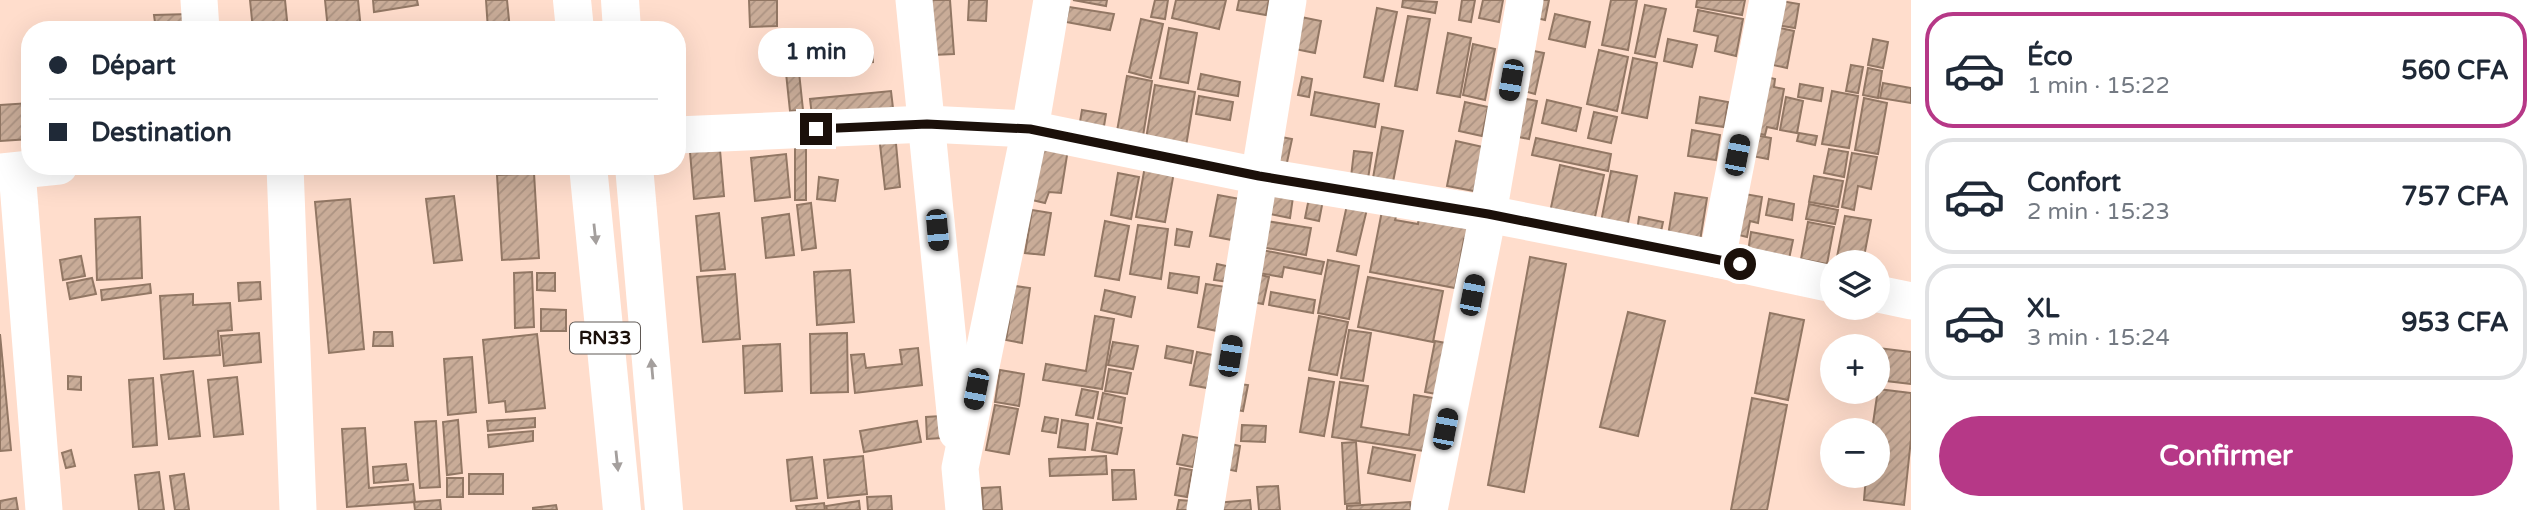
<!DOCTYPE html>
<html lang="fr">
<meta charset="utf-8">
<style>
:root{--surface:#fff;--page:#f6f6f7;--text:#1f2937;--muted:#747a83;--line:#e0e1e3;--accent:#b63887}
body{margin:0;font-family:"Varela Round",sans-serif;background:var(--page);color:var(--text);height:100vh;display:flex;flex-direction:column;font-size:26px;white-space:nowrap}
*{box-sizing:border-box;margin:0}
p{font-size:23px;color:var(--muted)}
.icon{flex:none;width:38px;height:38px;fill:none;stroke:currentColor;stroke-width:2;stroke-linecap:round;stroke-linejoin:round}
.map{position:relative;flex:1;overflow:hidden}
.details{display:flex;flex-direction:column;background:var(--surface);width:630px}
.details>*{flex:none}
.hud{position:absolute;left:21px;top:21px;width:665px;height:154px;border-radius:28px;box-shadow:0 7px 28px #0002;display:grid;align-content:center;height:154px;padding:0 28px;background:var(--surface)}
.controls{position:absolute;left:1820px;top:250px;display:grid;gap:14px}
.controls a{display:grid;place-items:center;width:70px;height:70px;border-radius:50%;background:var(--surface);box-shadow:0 7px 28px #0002;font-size:35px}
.end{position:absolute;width:32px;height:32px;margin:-16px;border:9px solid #1b100a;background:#fff;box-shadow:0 0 0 4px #fff}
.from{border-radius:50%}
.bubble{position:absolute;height:49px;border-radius:24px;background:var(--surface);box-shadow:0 7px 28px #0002;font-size:23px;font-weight:700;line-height:49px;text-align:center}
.car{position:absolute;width:21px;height:42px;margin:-21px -10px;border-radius:9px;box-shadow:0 0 5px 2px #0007;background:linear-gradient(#222 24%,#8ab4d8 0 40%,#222 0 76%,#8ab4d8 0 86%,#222 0)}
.hud b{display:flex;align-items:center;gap:24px;height:66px;font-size:26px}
.hud b+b{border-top:2px solid var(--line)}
.hud i{width:18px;height:18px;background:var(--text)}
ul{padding:12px 0 0;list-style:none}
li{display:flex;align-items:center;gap:21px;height:116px;margin:0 14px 10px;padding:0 14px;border:4px solid var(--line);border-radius:28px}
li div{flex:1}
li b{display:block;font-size:26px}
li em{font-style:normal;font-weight:700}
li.on{border-color:var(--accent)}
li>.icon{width:63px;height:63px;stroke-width:1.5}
.button{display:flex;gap:14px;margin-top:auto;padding:14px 28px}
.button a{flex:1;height:80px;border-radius:42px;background:var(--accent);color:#fff;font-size:28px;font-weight:700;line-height:80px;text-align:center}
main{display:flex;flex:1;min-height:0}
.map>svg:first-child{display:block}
</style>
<main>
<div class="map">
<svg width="1911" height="510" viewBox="0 0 1911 510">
<defs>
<pattern id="building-hatch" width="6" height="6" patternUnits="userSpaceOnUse" patternTransform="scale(1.75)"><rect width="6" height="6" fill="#c9ac98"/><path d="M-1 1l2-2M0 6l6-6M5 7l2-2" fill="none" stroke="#ac9382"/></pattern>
</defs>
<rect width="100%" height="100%" fill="#fdc"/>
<g fill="url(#building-hatch)" stroke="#927764" stroke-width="2">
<polygon points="250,0 285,0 288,30 253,30"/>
<polygon points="325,0 358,0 361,30 328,30"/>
<polygon points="373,0 417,0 418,5 374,12"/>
<polygon points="486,0 507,0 510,30 488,30"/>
<polygon points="749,0 777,0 777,26 750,27"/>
<polygon points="930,0 950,0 954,54 933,55"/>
<polygon points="969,0 987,0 986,21 968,20"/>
<polygon points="1073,0 1107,0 1106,6"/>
<polygon points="1155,0 1168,0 1165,19 1151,17"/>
<polygon points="1176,0 1226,0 1219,29 1172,18"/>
<polygon points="1239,0 1269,0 1266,15 1237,10"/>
<polygon points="1403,0 1437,2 1435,13 1402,7"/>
<polygon points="1462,0 1475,0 1471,22 1459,20"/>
<polygon points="1483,0 1503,0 1499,22 1479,18"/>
<polygon points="1532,0 1549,0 1545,20 1528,16"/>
<polygon points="1611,0 1637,0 1628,50 1602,45"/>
<polygon points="1697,0 1745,0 1742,15 1696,7"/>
<polygon points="1775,0 1799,4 1795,28 1771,24"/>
<polygon points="1645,5 1666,9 1655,57 1635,53"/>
<polygon points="1069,7 1114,14 1110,30 1066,22"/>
<polygon points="1377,8 1397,12 1383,81 1364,77"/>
<polygon points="1698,10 1743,19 1736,56 1715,51 1718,36 1694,31"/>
<polygon points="190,14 192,30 156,30 154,15"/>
<polygon points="1555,14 1590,22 1585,47 1549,39"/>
<polygon points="1296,16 1321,21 1315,53 1290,48"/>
<polygon points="1408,16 1430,19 1417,90 1395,86"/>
<polygon points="1141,19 1163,24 1151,78 1129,72"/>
<polygon points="1771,26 1794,31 1787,68 1764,63"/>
<polygon points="1169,28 1197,33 1188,83 1160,78"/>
<polygon points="1448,33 1471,38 1460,97 1437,93"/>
<polygon points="1668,39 1697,45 1692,67 1664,61"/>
<polygon points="1873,39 1888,42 1883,68 1868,65"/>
<polygon points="1473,44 1495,49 1485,100 1463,95"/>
<polygon points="872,48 873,62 820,68 818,54"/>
<polygon points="1524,49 1544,53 1535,94 1517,89"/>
<polygon points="1599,50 1628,57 1617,111 1587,104"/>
<polygon points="797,53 803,110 790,111 784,54"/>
<polygon points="1633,58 1657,63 1647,118 1622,113"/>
<polygon points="1851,65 1863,67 1858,93 1846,91"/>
<polygon points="1868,68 1882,71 1878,98 1863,95"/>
<polygon points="1201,74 1240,82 1238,96 1198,89"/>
<polygon points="1127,76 1152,81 1143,136 1117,131"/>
<polygon points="1762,76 1775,79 1774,87 1784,89 1777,129 1767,127 1765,135 1752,132"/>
<polygon points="1302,77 1312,79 1309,97 1298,95"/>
<polygon points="1883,83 1911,88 1911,103 1880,98"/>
<polygon points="1800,84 1823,88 1821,101 1798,97"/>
<polygon points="1155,85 1195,92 1186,146 1146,139"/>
<polygon points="891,91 893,108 812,116 810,99"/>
<polygon points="1832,91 1858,96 1849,148 1822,144"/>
<polygon points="1315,92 1379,104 1375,127 1311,115"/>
<polygon points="1199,96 1233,102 1230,120 1196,114"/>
<polygon points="1700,97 1728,102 1724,127 1696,123"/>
<polygon points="1786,97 1803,101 1797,133 1780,130"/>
<polygon points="1521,98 1537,101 1529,139 1513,136"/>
<polygon points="1864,98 1887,103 1878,154 1855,150"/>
<polygon points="1547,100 1581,108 1576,131 1542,123"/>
<polygon points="1465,102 1488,107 1482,136 1459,131"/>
<polygon points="30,103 30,139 0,141 0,105"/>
<polygon points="1082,110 1106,114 1103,132 1079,128"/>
<polygon points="1594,112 1617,117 1611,143 1588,138"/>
<polygon points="1382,127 1403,131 1393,182 1373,178"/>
<polygon points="1692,130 1720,135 1716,160 1688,156"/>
<polygon points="895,133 900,187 885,189 879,135"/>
<polygon points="1799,133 1817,136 1815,145 1797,141"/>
<polygon points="1755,135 1771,138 1768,159 1752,156"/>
<polygon points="1276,136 1292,139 1286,167 1270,164"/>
<polygon points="1536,138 1611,154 1608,171 1532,155"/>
<polygon points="1456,141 1483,147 1474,191 1447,186"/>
<rect x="795" y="142" width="11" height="58"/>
<polygon points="1041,145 1068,149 1061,193 1049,192 1045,203 1032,200"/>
<polygon points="1829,149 1848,152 1844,177 1824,173"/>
<polygon points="720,150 724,196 694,199 690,152"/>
<polygon points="1354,151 1372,153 1368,179 1351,177"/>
<polygon points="1852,153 1877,157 1871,189 1858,186 1854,210 1842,207"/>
<polygon points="786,154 790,197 755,201 751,158"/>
<polygon points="1560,165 1604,175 1593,226 1549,217"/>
<polygon points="1145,166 1174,172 1165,222 1136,217"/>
<polygon points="1611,171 1637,176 1626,233 1600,227"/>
<polygon points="534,173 539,258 502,260 497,175"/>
<polygon points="1118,173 1139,177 1131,219 1111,215"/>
<polygon points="1814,176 1843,181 1838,207 1809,202"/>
<polygon points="819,177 838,180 835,201 817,199"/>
<polygon points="1675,193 1707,198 1699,247 1667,242"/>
<polygon points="1739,193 1762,197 1758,223 1750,221 1747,237 1731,233"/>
<polygon points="1273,194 1293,197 1290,218 1270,214"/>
<polygon points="1218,195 1240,199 1232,240 1210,236"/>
<polygon points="454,196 462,260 434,263 426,199"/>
<polygon points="1309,198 1323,200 1319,221 1305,218"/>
<polygon points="350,199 364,349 329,353 315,202"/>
<polygon points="1769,199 1794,204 1792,220 1766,215"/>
<polygon points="811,203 816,248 802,250 797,205"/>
<polygon points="1809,204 1838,210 1835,224 1806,219"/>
<polygon points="1347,205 1367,209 1356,255 1337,251"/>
<polygon points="1032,210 1051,213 1044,255 1025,253"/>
<polygon points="1382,211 1397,214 1395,220 1418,224 1419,218 1475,229 1473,241 1464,239 1455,288 1370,272"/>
<polygon points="719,213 725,269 701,271 696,216"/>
<polygon points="789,214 794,255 766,258 762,218"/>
<polygon points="1845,216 1871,220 1863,262 1836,262"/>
<polygon points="140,217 142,278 97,280 95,219"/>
<polygon points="1639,217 1663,222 1660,236 1637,232"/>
<polygon points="1105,221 1129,226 1119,280 1095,276"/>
<polygon points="1266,221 1311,228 1306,255 1261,247"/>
<polygon points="1808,222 1834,227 1827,264 1801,259"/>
<polygon points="1138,225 1168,229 1161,279 1130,274"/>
<polygon points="1177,229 1192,232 1189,247 1175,245"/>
<polygon points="1751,232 1793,240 1789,259 1748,252"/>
<polygon points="1257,249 1324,262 1321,274 1284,267 1282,277 1253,272"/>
<polygon points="81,256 85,276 63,280 60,260"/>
<polygon points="1530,257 1566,264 1524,492 1488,485"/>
<polygon points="1328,260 1359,266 1349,319 1318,313"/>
<polygon points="1217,264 1231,267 1228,282 1214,280"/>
<polygon points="850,270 854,322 817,325 814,272"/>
<polygon points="532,272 534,327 515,328 514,273"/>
<polygon points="537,273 555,273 555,291 537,290"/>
<polygon points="1170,273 1199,277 1197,293 1168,288"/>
<polygon points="735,274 740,339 703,342 697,277"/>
<polygon points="1257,274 1269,277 1263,304 1252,302"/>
<polygon points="1368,277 1443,291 1433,342 1358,327"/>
<polygon points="92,278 96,294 70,299 67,283"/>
<polygon points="260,282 261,299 239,301 238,283"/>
<polygon points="150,284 151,293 102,300 101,290"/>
<polygon points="1206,284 1226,287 1217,331 1198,327"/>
<polygon points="1015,286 1030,288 1022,343 1006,340"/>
<polygon points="1105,290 1135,297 1131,317 1101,310"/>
<polygon points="1271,292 1315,300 1313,313 1269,305"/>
<polygon points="193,294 193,305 230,303 232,330 218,331 220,355 164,359 160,296"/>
<polygon points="541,309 566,310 566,331 541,331"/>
<polygon points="1628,312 1665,321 1638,436 1600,427"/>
<polygon points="1770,313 1804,320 1788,400 1755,393"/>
<polygon points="1095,316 1114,319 1102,389 1043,380 1046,364 1086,371"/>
<polygon points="1319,316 1348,322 1337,375 1309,370"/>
<polygon points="1349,330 1371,333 1363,381 1341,378"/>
<polygon points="374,332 392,332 393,346 373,346"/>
<polygon points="259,333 261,362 224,366 221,336"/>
<polygon points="847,333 848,392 811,393 810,334"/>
<polygon points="0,334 11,450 0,451"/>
<polygon points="537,334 545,408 506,412 505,401 489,403 483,340"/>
<polygon points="1435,341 1452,344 1442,395 1425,392"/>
<polygon points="1113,342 1138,346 1133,369 1108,365"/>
<polygon points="780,344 782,391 745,393 743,346"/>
<polygon points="1167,346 1193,351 1191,363 1165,358"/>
<polygon points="918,348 922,385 855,393 851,355 864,354 866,368 902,364 900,350"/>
<polygon points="1878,348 1911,352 1911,384 1878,380"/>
<polygon points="1197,352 1213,355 1207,388 1190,385"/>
<polygon points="472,357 476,412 448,415 444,359"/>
<polygon points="1109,369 1131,373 1127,394 1105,391"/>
<polygon points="1000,370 1024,374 1019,406 995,402"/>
<polygon points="193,371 200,436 169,439 161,375"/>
<polygon points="68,376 81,377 81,390 68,389"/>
<polygon points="237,377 243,434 214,437 208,380"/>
<polygon points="153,378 157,445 133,447 129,380"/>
<polygon points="1309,378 1334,382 1324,436 1300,432"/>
<polygon points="1340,382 1368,386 1361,427 1409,435 1414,395 1440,399 1431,452 1332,437"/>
<polygon points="1231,383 1248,385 1243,411 1226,408"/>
<polygon points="1082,389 1098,392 1093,418 1076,415"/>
<polygon points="1878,389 1911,393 1911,439 1904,505 1864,500 1866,476 1878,476 1878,430 1872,430"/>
<polygon points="1103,393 1125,398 1121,423 1098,419"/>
<polygon points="1752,398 1787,405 1767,510 1731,510"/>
<polygon points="995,405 1018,409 1009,454 986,450"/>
<polygon points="941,416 942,438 927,439 926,417"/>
<polygon points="1045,417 1058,419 1056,433 1042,431"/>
<polygon points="535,418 535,427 488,431 487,421"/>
<polygon points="458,420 462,473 447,475 443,422"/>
<polygon points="1062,420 1088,424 1085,450 1058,447"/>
<polygon points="436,421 440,487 420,488 415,422"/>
<polygon points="917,421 921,442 864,452 860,431"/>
<polygon points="1097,423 1122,428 1117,454 1092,450"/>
<polygon points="1242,425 1266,426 1265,442 1241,441"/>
<polygon points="365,428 369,488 413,484 415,502 347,507 342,429"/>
<polygon points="533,431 533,441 489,447 488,435"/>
<polygon points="1183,435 1199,438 1193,467 1177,464"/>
<polygon points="1222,442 1240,446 1236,471 1217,467"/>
<polygon points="1356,442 1360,503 1345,504 1342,443"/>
<polygon points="1373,447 1415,455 1410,481 1368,473"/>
<polygon points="71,450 75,466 66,468 62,453"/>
<polygon points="863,456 867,494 828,498 824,460"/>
<polygon points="1106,456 1107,474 1050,476 1049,459"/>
<polygon points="812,457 817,498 791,501 787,460"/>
<polygon points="406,464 408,480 374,483 373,467"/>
<polygon points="1180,468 1192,470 1187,497 1175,495"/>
<polygon points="1112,470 1134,470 1136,499 1113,500"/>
<polygon points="159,472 164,510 139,510 135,475"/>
<polygon points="184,474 189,510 175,510 170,476"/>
<rect x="469" y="474" width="34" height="20"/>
<rect x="447" y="478" width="16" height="19"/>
<polygon points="1278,486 1280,510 1259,510 1257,487"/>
<polygon points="1000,487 1002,510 983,510 982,488"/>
<polygon points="891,496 892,510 868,510 867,497"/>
<polygon points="16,498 18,510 0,510 0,501"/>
<polygon points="440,500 441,510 415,510 414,502"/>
<polygon points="1179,500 1191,501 1190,510 1177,510"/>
<polygon points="1250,500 1251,510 1216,510 1215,503"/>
<polygon points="859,501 860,510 827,510 826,506"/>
<polygon points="1410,502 1411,510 1347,510 1347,506"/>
<polygon points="824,503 825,510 797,510 796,506"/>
<polygon points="556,505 557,510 533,510 533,508"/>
</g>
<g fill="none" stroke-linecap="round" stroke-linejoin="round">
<g stroke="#fff" stroke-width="37">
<polyline points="199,0 201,30"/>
<polyline points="914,0 957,432"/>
<polyline points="677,135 927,124 1030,129 1259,176 1488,214 1717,259 1832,284"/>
<polyline points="285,166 298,510"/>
<polyline points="17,171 44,510"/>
<polyline points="0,172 59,166"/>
<polyline points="1717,259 1768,0"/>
<polyline points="1878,294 1911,301"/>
<polyline points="964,510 960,468 1030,129 1052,0"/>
<polyline points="1205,510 1288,0"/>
<polyline points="1429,510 1488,214 1525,0"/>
</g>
<g stroke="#fff" stroke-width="38">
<polyline points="572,0 575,30"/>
<polyline points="620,0 622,30"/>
<polyline points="588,166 622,510"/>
<polyline points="634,166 664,510"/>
</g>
</g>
<defs><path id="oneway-solid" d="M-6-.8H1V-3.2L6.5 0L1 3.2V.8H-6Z" transform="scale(1.75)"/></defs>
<g fill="#a49f9d">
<use href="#oneway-solid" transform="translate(595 234) rotate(84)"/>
<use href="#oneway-solid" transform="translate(652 369) rotate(-95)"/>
<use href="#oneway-solid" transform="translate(617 461) rotate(84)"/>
</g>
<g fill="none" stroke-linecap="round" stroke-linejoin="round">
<polyline stroke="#1b100a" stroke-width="9" points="816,129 927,124 1030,129 1259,176 1488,214 1740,264"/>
</g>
<g text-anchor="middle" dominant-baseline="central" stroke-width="6" stroke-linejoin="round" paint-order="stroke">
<rect fill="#fff" stroke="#5f5854" stroke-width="2" x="570" y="322.5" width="70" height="31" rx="5"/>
<g font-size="19" font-weight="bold" fill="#1b100a">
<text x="605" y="338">RN33</text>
</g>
</g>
</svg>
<div class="controls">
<a><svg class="icon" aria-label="layers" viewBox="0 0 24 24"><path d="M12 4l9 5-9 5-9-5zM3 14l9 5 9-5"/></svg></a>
<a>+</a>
<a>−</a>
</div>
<i class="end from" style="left:1740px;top:264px"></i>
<i class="end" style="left:816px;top:129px"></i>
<div class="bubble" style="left:758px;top:28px;width:116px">1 min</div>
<i class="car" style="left:1511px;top:80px;rotate:190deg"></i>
<i class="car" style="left:1737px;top:155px;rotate:11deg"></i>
<i class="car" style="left:937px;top:230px;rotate:175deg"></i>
<i class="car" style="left:1472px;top:295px;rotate:11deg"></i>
<i class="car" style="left:1230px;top:356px;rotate:9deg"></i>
<i class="car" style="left:976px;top:389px;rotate:191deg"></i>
<i class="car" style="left:1445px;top:429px;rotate:11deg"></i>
<div class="hud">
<b><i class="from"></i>Départ</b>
<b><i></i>Destination</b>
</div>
</div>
<section class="details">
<ul>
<li class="on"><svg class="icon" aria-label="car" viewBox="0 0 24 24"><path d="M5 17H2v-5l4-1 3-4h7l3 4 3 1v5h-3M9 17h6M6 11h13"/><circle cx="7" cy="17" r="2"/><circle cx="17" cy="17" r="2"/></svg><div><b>Éco</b><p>1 min · 15:22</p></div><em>560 CFA</em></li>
<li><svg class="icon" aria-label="car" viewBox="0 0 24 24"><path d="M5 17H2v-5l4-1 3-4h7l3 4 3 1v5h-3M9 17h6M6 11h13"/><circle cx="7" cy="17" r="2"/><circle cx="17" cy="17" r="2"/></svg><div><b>Confort</b><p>2 min · 15:23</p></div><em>757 CFA</em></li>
<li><svg class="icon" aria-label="car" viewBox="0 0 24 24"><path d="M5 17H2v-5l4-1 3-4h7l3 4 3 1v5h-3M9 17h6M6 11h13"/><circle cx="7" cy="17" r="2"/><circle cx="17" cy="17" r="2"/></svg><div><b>XL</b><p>3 min · 15:24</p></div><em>953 CFA</em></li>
</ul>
<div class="button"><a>Confirmer</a></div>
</section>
</main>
